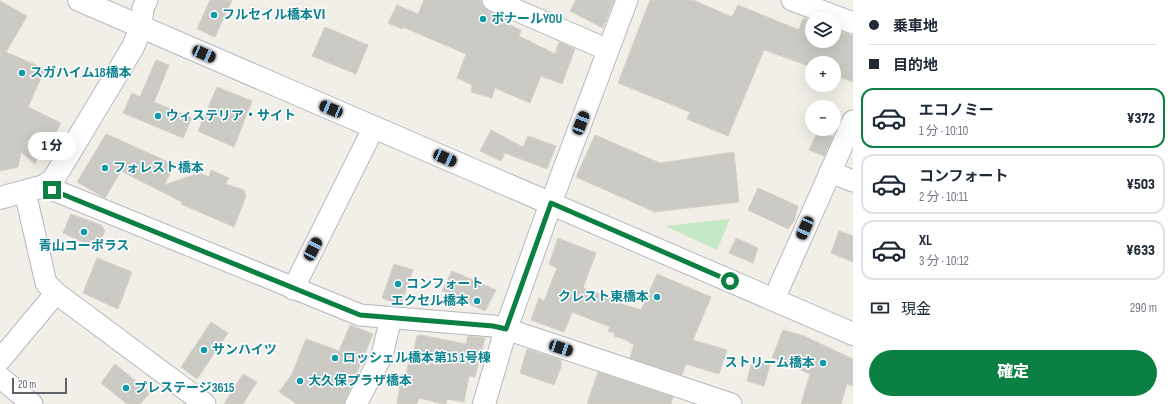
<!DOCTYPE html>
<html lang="ja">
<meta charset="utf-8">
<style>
:root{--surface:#fff;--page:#f6f6f7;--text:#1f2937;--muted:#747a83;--line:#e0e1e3;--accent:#0b8043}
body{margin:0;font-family:"Sofia Sans Condensed","Noto Sans JP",sans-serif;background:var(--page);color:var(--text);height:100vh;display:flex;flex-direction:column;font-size:15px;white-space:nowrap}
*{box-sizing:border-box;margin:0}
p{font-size:13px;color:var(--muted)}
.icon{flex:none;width:22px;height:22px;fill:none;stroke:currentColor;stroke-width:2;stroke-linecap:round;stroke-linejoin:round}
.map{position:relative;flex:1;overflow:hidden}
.sheet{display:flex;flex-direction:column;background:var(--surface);width:320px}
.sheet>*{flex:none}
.hud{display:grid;align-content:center;height:88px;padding:0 16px;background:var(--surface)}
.tools{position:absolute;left:805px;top:12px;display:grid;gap:8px}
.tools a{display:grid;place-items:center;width:36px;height:36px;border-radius:50%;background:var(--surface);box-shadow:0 4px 16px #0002;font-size:20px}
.scale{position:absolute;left:12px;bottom:10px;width:55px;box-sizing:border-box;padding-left:4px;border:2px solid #5f6368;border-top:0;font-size:11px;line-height:14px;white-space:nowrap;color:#5f6368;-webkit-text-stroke:3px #fff;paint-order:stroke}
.end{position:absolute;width:18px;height:18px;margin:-9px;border:5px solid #0b8043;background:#fff;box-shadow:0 0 0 2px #fff}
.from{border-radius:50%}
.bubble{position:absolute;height:28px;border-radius:14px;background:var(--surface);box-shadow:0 4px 16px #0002;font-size:13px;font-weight:800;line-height:28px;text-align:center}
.car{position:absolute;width:12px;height:24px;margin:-12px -6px;border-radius:5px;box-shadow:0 0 3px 1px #0007;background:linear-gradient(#222 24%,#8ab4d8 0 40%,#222 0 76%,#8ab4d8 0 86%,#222 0)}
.hud b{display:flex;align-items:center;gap:14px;height:38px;font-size:15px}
.hud b+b{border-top:1px solid var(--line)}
.hud i{width:10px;height:10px;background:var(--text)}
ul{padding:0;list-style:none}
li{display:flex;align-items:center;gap:12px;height:60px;margin:0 8px 6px;padding:0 8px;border:2px solid var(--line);border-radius:12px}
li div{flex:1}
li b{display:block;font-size:15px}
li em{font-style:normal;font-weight:800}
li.current{border-color:var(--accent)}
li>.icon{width:36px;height:36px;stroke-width:1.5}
.pay{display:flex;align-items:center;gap:10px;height:44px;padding:0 16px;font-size:15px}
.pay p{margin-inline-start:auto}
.action{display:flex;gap:8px;margin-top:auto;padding:8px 16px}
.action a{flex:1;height:46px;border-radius:24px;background:var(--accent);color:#fff;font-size:16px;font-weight:800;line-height:46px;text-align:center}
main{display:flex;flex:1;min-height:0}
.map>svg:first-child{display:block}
</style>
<main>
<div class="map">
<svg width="853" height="404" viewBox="0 0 853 404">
<rect width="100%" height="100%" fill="#f1efe8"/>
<polygon fill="#c5e8c5" points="730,219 717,250 665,226"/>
<g fill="#cccac5" stroke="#d6d1c6">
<polygon points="210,0 232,0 215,37 197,29"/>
<polygon points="424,0 481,0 483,7 488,11 509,20 507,24 521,30 519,36 555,54 559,42 575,49 562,84 541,76 530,103 495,88 492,98 471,92 472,85 457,78 466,54 403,27 402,29 388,23 397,5 418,14"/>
<polygon points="576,0 614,0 603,28 570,11"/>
<polygon points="650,0 693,0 732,17 738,5 799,30 803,18 812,21 812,41 834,41 834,29 853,36 853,82 834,75 834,63 812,63 812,67 764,50 728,136 687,119 690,112 618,83"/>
<polygon points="0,1 27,16 6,52 45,69 28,107 61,123 47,149 44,147 35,164 21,152 18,167 0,171"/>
<polygon points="325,27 368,45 356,74 312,56"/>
<polygon points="156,60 169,65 154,102 192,118 183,138 123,113 132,93 140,97"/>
<polygon points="217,87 252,101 234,147 198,131"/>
<polygon points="491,130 523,147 528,136 556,146 547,169 505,153 501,161 480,151"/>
<polygon points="818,131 833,137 824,156 809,150"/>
<polygon points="106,134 175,165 164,185 199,173 209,177 211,170 229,178 226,184 244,190 246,196 234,227 181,204 182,202 121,171 105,198 77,182"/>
<polygon points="595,135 660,163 734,152 739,202 655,212 576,177"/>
<polygon points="758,188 798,206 794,221 788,229 748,210"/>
<polygon points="71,214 101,225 105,231 97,248 63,233"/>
<polygon points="839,231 853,236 853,262 831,253"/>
<polygon points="558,238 596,253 583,288 613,299 612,301 641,310 657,274 711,297 693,340 727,350 719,374 686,364 682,375 630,358 634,344 628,342 629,341 614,336 615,333 608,331 610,327 572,312 564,332 531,320 539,298 544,301 557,268 549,264"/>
<polygon points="736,238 758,248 753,263 729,253"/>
<polygon points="97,258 132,272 118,309 83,293"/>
<polygon points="394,264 413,270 401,305 382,298"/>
<polygon points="452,271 496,290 485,311 442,291"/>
<polygon points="211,322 228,333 197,379 181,367"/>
<polygon points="350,325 373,334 344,404 297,404 279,392 292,374 306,339 339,351"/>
<polygon points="783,330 804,336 853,359 853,386 847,384 841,404 801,404 810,374 772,358"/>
<polygon points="421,335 466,344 468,336 485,338 475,377 469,376 464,402 447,399 446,404 443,404 420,398 416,404 397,404 402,374 406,375 410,354 413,355 417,336"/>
<polygon points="527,349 561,360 561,367 554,385 520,373"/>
<polygon points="752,361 770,365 764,386 747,381"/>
<polygon points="115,364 150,393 140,404 127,404 101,383"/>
<polygon points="598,372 673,397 671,404 587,404"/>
<polygon points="243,374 257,382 243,404 224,404"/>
</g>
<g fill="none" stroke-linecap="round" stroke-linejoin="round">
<g stroke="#b5b8bc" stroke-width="23">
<g id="street">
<polyline points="493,0 608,50"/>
<polyline points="792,0 853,23"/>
<polyline points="141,27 143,8 147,0"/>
<polyline points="830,172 853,181"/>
<polyline points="44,186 360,315 493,326 506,329 731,404"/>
<polyline points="25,192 46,283 56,293 205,404"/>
<polyline points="551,203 627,0"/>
<polyline points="293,289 374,127"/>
<polyline points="774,299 853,121"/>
<polyline points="0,360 56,293"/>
<polyline points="0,377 32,404"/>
<polyline points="356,404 382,355 391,318"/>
</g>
</g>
<g stroke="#b6babf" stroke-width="24">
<g id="secondary">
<polyline points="79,0 853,334"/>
<polyline points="0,198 44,186 53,180 133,47 141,27"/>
<polyline points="484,404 506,329 551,203"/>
</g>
</g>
<use href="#street" stroke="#fff" stroke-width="21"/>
<use href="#secondary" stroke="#fff" stroke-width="22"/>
</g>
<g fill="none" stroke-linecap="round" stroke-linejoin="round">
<polyline stroke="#0b8043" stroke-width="5" points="52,190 360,315 493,326 506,329 551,203 730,281"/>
</g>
<g fill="#0f9aa8" stroke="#fff" stroke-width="1.5">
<circle cx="214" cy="15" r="4"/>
<circle cx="483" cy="19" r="4"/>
<circle cx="22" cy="73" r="4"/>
<circle cx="158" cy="116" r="4"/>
<circle cx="105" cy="168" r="4"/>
<circle cx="84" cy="232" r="4"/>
<circle cx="398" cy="284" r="4"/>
<circle cx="657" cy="297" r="4"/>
<circle cx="477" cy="301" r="4"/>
<circle cx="204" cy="350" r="4"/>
<circle cx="335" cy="358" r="4"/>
<circle cx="823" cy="363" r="4"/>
<circle cx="300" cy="381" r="4"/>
<circle cx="126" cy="388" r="4"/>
</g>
<g text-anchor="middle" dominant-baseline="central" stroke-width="3" stroke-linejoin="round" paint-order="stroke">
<g font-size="13" font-weight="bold" fill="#0d838f" stroke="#fff" text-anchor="start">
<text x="222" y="15">フルセイル橋本Ⅵ</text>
<text x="491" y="19">ボナールYOU</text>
<text x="30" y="73">スガハイム18橋本</text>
<text x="166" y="116">ウィステリア・サイト</text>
<text x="113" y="168">フォレスト橋本</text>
<text x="84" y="246" text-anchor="middle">青山コーポラス</text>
<text x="406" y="284">コンフォート</text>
<text x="649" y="297" text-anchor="end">クレスト東橋本</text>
<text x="469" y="301" text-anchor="end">エクセル橋本</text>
<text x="212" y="350">サンハイツ</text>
<text x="343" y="358">ロッシェル橋本第15 1号棟</text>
<text x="815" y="363" text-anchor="end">ストリーム橋本</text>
<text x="308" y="381">大久保プラザ橋本</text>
<text x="134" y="388">プレステージ3615</text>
</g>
</g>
</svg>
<div class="tools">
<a><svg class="icon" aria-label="layers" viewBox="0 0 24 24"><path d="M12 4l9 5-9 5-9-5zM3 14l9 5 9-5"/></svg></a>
<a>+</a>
<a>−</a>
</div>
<div class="scale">20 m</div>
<i class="end from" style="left:730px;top:281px"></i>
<i class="end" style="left:52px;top:190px"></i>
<div class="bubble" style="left:28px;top:132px;width:48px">1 分</div>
<i class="car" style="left:204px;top:54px;rotate:113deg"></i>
<i class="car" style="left:331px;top:109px;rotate:293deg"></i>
<i class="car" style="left:581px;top:123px;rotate:21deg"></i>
<i class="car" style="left:445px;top:158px;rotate:114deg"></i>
<i class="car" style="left:805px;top:228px;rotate:204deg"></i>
<i class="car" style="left:313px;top:249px;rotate:27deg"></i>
<i class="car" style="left:561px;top:348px;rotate:108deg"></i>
</div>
<section class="sheet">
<div class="hud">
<b><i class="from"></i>乗車地</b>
<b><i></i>目的地</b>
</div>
<ul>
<li class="current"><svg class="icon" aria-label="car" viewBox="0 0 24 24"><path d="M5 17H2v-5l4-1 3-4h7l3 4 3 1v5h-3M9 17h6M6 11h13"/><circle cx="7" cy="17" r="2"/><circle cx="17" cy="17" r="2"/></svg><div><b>エコノミー</b><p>1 分 · 10:10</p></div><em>¥372</em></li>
<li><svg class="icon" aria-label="car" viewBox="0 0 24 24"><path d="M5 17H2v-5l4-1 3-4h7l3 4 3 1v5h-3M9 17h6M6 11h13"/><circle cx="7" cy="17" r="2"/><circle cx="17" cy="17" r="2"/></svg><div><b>コンフォート</b><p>2 分 · 10:11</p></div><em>¥503</em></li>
<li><svg class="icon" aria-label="car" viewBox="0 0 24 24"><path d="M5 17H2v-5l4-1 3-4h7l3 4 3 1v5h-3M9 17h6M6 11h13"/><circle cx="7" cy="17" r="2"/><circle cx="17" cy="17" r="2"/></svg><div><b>XL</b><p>3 分 · 10:12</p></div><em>¥633</em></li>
</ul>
<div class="pay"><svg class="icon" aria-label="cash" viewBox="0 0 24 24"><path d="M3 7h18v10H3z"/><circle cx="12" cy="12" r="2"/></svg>現金<p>290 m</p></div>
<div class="action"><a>確定</a></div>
</section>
</main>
